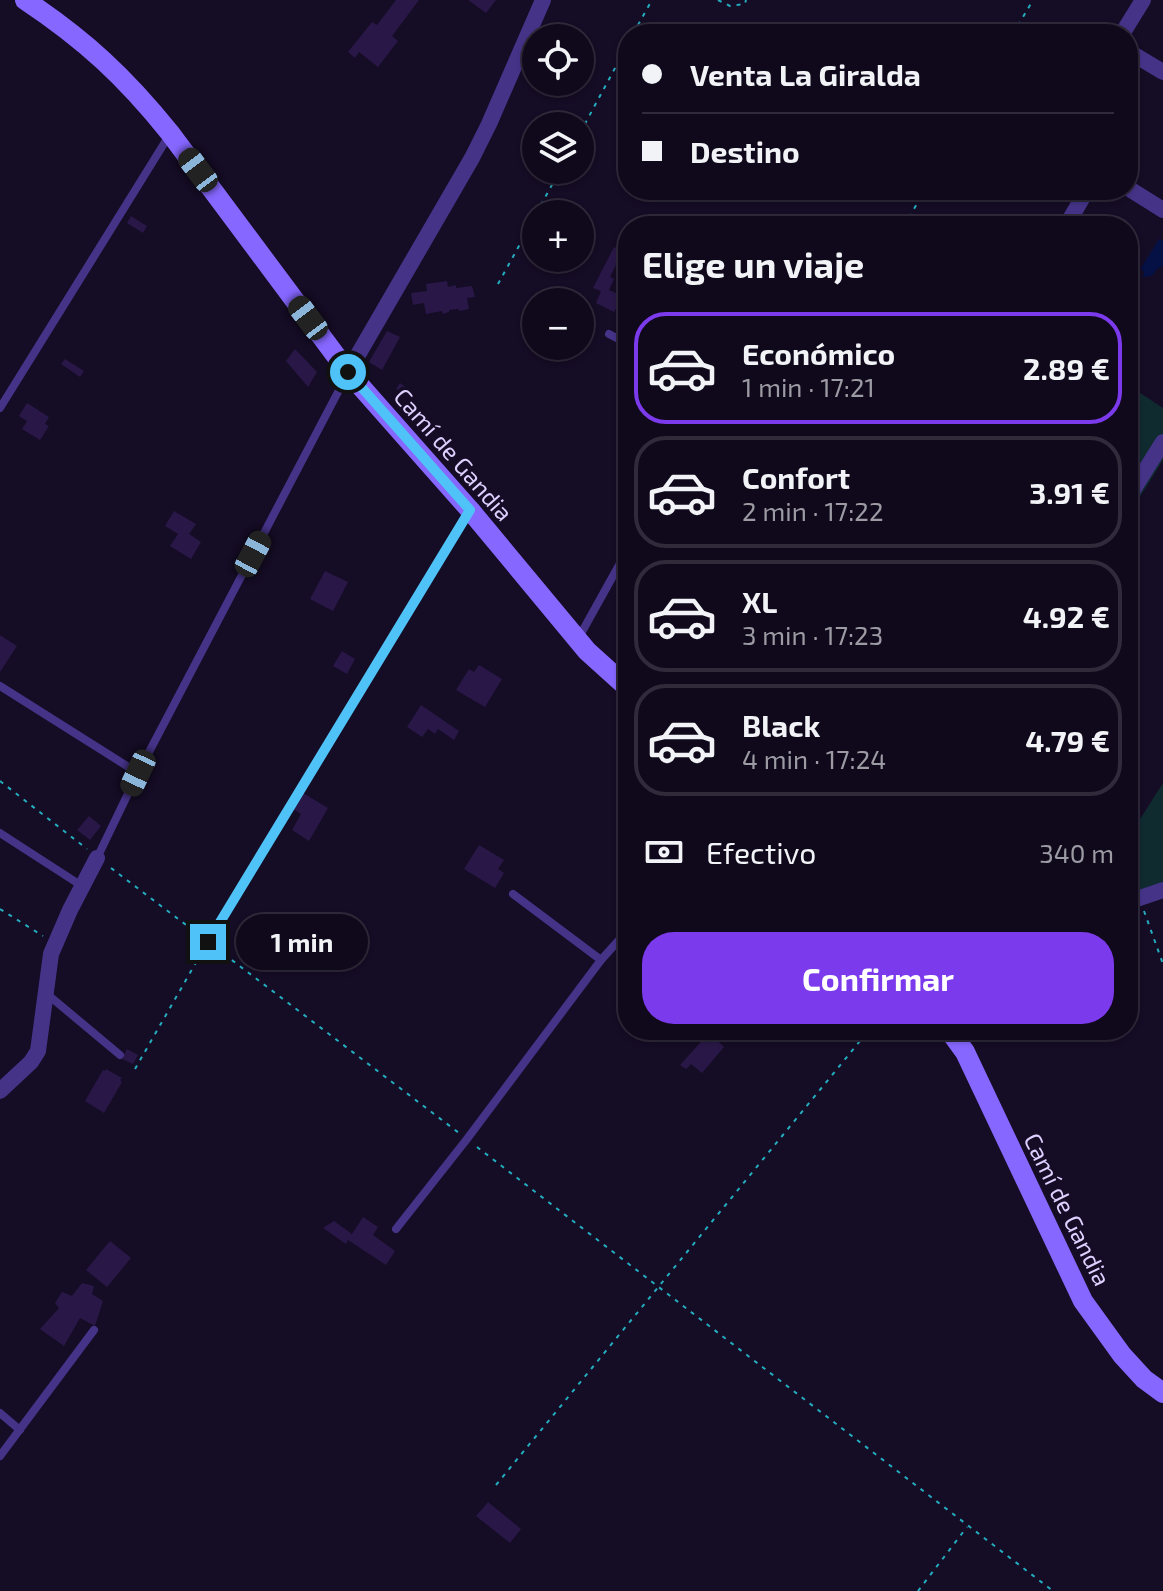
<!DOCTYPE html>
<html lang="es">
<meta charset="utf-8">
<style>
:root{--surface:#10091c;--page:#1e1729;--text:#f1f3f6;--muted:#9c9aa3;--line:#302a3b;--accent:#7c3aed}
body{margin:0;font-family:"Exo 2",sans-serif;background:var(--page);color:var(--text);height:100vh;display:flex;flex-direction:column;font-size:30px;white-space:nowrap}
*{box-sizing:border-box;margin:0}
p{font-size:26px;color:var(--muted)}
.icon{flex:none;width:44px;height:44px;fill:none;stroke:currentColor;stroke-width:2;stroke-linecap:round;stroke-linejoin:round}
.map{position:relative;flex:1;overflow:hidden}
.details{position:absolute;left:618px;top:216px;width:520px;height:824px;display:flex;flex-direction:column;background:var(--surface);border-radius:32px;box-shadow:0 2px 6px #0004,0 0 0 2px var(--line)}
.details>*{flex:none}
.banner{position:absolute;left:618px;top:24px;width:520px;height:176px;border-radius:32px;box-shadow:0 2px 6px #0004,0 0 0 2px var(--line);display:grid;align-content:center;height:176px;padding:0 24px;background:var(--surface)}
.controls{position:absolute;left:522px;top:24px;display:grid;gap:16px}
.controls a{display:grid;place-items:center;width:72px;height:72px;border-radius:50%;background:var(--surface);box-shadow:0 2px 6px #0004,0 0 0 2px var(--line);font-size:40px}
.end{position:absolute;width:36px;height:36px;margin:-18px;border:10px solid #4fc3f7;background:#111;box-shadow:0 0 0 4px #111}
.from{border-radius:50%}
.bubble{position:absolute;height:56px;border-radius:28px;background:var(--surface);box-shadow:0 2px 6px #0004,0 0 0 2px var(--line);font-size:26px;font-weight:700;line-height:56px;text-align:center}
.car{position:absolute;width:24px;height:48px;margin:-24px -12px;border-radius:10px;box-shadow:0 0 6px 2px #0007;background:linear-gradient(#222 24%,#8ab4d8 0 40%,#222 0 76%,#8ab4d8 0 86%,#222 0)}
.banner b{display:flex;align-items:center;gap:28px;height:76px;font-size:30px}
.banner b+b{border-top:2px solid var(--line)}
.banner i{width:20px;height:20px;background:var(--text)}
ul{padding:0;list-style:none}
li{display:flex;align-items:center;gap:24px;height:112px;margin:0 16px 12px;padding:0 8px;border:4px solid var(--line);border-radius:32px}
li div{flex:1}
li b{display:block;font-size:30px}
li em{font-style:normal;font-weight:700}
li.selected{border-color:var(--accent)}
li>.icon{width:72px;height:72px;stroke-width:1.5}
h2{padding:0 24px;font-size:36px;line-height:96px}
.pay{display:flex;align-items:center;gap:20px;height:88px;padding:0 24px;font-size:30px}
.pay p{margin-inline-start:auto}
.action{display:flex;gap:16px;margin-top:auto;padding:16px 24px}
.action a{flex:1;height:92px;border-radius:32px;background:var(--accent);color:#fff;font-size:32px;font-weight:700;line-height:92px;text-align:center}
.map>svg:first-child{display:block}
</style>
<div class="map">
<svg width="1163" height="1591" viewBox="0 0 1163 1591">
<rect width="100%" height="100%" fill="#150c25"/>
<g fill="#0f2b2f">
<polygon points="1128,385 1163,408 1163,460 1128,516"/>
<polygon points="1163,783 1163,882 1128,894 1128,838"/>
</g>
<polygon fill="#051145" points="1159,239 1163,241 1163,266 1157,269 1152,276 1143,277 1144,272 1141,268"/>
<g fill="#291747">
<polygon points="396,0 419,0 392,36 398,41 378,67 359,52 355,58 348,52 372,22 377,25"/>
<polygon points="468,0 496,0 486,13"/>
<polygon points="131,216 147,226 143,233 127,223"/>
<polygon points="614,247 623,251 610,277 614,279 609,290 623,296 614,312 596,303 601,291 593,288"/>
<polygon points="447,281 448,287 456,285 456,288 472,286 475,297 467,298 469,309 459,311 459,309 449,310 449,312 443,314 442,311 426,314 424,303 413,305 411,293 427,291 426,284"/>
<polygon points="387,331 400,337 382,370 369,362"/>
<polygon points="295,349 317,372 308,387 286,361"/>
<polygon points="65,359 84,371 80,377 61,364"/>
<polygon points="400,383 415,393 410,399 396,389"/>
<polygon points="27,403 49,417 45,424 49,426 40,440 22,429 27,421 19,416"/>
<polygon points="174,511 196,524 189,534 201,542 191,559 170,546 178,534 165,526"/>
<polygon points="325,571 348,582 333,611 310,599"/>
<polygon points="0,635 17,646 0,672"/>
<polygon points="342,651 355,659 347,674 333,666"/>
<polygon points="479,665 502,679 485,707 456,690 469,669 474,672"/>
<polygon points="421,705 459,731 454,740 438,729 435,734 428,729 422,737 407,727"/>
<polygon points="303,793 328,808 309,841 292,830 301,814 293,809"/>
<polygon points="89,816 101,826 90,840 77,830"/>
<polygon points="479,845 504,860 498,869 504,873 495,888 464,869"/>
<polygon points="709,1033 724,1047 702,1073 691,1064 686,1069 680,1065"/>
<polygon points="127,1049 138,1055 133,1064 122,1059"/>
<polygon points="106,1069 122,1078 120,1080 122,1082 104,1113 85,1101 103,1070 105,1071"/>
<polygon points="363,1217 378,1227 373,1235 395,1251 386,1265 348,1240 346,1244 323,1228 334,1221 352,1234"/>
<polygon points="110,1241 131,1258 107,1287 86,1270"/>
<polygon points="82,1283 94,1286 92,1294 103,1301 95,1326 80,1318 64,1346 40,1329 59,1308 55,1303 62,1292 72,1296"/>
<polygon points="488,1502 521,1529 510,1543 476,1516"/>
</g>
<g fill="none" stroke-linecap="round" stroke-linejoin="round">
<g stroke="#24adbf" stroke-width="2" stroke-dasharray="4 6" stroke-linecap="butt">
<polyline points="718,0 730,6 745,4 746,0"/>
<polyline points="633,34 652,0"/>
<polyline points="1013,34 1033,0"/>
<polyline points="580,133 628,44"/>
<polyline points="536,214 560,170"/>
<polyline points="904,226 925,190"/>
<polyline points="498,284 536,215"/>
<polyline points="0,781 87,849"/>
<polyline points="111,868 198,934"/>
<polyline points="0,909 43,936"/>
<polyline points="1144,911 1163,964"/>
<polyline points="216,948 459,1133"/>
<polyline points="135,1069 202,952"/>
<polyline points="477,1147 1053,1591"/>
<polyline points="496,1485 869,1030"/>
<polyline points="918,1591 967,1527"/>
</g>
<g stroke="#453388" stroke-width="8">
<polyline points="609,334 628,344"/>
<polyline points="0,408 170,134"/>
<polyline points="578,639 628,549"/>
<polyline points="0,686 138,773"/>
<polyline points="0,833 82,886"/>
<polyline points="97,858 138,773 348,373"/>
<polyline points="513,894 601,960"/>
<polyline points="208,942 470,511"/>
<polyline points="47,994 120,1055"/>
<polyline points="396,1229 467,1139 601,960 628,930"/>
<polyline points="0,1413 20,1430"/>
<polyline points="0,1456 94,1330"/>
</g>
<g stroke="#453388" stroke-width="16">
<polyline points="1122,34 1143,0"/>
<polyline points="1128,51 1163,72"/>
<polyline points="1128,188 1163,210"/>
<polyline points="1066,226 1087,190"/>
<polyline points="348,372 472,158 489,124 543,0"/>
<polyline points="1128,498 1163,442"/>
<polyline points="1128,902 1163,890"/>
<polyline points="0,1091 31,1062 38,1051 51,954 70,910 97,858"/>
</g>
<g stroke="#8667ff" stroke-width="20">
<path d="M 25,0 C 85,40 125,77 170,133 L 348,372 L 470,510 L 587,651 L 628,688"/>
<polyline points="949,1030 965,1052 1083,1301 1122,1355 1144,1379 1163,1393"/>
</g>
</g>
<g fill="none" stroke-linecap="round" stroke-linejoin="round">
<polyline stroke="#4fc3f7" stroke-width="10" points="208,942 470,510 348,372"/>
</g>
<g text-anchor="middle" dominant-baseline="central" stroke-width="7" stroke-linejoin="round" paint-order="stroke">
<g font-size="24" fill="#ded0ff" stroke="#150c25">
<text transform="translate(454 454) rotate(49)">Camí de Gandia</text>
<text transform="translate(1068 1209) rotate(64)">Camí de Gandia</text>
</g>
</g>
</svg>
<div class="controls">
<a><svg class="icon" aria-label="locate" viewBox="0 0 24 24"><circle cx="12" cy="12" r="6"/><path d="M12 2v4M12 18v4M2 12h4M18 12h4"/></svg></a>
<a><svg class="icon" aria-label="layers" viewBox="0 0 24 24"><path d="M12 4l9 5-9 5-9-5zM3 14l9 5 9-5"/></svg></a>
<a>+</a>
<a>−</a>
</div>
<i class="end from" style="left:348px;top:372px"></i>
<i class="end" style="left:208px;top:942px"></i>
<div class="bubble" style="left:236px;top:914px;width:132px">1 min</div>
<i class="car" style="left:198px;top:170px;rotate:323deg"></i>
<i class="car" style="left:308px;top:318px;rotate:323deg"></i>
<i class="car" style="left:253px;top:554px;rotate:28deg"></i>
<i class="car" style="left:138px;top:773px;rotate:205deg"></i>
<div class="banner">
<b><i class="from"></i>Venta La Giralda</b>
<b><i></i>Destino</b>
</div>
<section class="details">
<h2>Elige un viaje</h2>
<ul>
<li class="selected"><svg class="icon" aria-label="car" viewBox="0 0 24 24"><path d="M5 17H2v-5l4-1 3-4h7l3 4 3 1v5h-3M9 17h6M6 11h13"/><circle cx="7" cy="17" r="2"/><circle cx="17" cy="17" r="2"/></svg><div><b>Económico</b><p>1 min · 17:21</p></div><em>2.89 €</em></li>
<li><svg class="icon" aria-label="car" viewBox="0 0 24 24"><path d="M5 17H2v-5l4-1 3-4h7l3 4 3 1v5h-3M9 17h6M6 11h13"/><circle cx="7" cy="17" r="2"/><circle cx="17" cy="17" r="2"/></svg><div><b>Confort</b><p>2 min · 17:22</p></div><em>3.91 €</em></li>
<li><svg class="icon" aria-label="car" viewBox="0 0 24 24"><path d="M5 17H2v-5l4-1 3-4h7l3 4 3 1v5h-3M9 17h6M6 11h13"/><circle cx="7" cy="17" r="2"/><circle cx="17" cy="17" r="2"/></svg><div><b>XL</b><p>3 min · 17:23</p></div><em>4.92 €</em></li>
<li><svg class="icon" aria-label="car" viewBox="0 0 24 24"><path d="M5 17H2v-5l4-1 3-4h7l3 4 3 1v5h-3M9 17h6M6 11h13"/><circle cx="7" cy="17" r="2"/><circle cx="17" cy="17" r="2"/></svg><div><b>Black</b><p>4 min · 17:24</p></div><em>4.79 €</em></li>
</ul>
<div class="pay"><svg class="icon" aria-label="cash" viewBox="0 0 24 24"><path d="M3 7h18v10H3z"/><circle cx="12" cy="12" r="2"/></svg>Efectivo<p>340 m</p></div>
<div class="action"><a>Confirmar</a></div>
</section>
</div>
